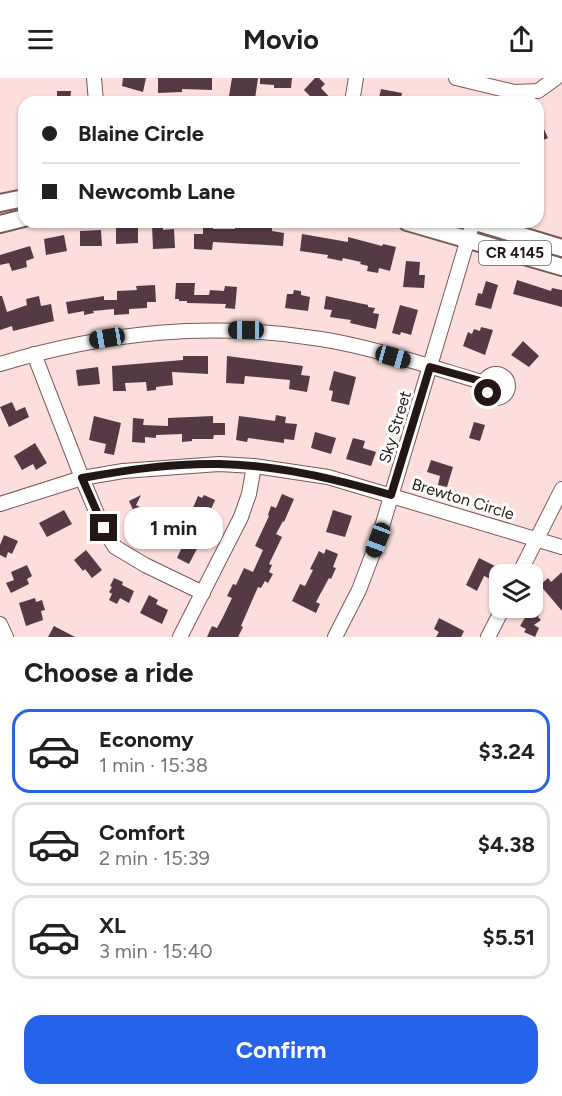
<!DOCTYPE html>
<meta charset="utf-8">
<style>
:root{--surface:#fff;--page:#f2f2f2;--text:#202124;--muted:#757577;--line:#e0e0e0;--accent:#2563eb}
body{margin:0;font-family:Figtree,sans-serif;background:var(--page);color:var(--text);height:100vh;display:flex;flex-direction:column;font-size:22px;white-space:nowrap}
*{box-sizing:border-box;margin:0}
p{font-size:20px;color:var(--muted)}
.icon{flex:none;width:33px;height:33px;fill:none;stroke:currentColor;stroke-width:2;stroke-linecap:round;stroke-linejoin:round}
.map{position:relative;height:559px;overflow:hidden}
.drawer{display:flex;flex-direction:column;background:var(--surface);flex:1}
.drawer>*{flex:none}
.top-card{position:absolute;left:18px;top:18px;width:526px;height:132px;border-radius:18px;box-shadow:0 2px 4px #0004;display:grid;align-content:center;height:132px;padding:0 24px;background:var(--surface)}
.buttons{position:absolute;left:489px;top:486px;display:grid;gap:12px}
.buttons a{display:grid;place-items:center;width:54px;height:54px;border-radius:12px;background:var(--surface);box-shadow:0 2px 4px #0004;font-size:30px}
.end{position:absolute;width:27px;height:27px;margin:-14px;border:8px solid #231716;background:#fff;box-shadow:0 0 0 3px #fff}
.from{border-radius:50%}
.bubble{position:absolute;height:42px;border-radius:18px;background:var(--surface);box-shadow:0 2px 4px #0004;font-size:20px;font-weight:700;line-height:42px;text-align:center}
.car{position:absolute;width:18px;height:36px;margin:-18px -9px;border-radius:8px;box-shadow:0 0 4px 2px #0007;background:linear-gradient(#222 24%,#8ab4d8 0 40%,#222 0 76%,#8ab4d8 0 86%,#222 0)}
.top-card b{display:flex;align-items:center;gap:21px;height:57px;font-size:22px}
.top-card b+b{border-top:2px solid var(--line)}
.top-card i{width:15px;height:15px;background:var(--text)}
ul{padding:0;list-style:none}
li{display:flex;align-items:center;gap:18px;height:84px;margin:0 12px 9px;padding:0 12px;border:3px solid var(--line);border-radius:18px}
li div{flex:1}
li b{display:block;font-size:22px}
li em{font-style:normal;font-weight:700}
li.current{border-color:var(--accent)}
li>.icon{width:54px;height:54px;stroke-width:1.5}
h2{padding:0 24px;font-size:27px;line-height:72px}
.primary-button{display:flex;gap:12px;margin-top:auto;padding:12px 24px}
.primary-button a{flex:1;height:69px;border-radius:18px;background:var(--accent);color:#fff;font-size:24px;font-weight:700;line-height:69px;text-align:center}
header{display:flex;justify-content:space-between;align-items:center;height:78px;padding:0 24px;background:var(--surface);font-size:27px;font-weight:700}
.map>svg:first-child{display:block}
</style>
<header><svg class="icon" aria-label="menu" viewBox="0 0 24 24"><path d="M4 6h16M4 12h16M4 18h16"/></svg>Movio<svg class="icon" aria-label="share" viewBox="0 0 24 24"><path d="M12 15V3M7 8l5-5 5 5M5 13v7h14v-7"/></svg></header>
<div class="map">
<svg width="562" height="559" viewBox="0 0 562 559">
<rect width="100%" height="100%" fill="#fcdfdd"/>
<g fill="#543a44">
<polygon points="123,0 146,0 143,14 122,8"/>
<polygon points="158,0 212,0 212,12 182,11 182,14 158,15"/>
<polygon points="232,0 258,0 255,21 229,18"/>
<polygon points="260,0 292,0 291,10 274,10 274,7 260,6"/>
<polygon points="315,0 319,0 325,6 321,10 334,24 316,24 304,12"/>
<polygon points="381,11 402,15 400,24 378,24"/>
<polygon points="57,13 71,13 70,24 57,24"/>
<polygon points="538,38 548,60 538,64"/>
<polygon points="152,147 163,147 163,152 174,151 175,170 153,171"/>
<polygon points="203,147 213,147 213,151 235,151 235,147 272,150 272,153 284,155 283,168 213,164 212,172 194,171 194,156 203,156"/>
<polygon points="116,150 138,150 138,165 116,166"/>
<polygon points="101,152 102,168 80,168 80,153"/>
<polygon points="302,156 348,164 348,159 382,168 383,166 396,169 390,193 379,190 378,195 367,193 368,188 360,186 361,184 343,180 342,183 327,180 328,177 300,173"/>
<polygon points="64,157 67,173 46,177 44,161"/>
<polygon points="30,168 34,180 26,183 27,189 12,193 9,185 0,187 0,177"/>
<polygon points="406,183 420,184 419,197 425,197 424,210 403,209"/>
<polygon points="517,202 551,213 552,210 562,212 562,229 513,216"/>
<polygon points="486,203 498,207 491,231 475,227 478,215 482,216"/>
<polygon points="176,205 195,205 194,217 209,217 210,212 224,213 225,208 237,209 235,231 225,230 226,226 187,225 187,223 179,223 179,221 175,221"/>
<polygon points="155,207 156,224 147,224 147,230 129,231 129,236 114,237 114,231 93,233 94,235 84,237 84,233 68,236 66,224 104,218 104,222 117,222 117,213 137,212 136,208"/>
<polygon points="294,212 301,213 301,217 310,219 308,233 285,230 287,216 293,216"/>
<polygon points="0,218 2,218 7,234 27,227 26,221 39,218 41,228 51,226 54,243 13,253 12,248 0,252"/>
<polygon points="326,218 368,227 368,229 375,230 373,235 379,236 376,251 350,245 351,242 330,239 332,232 324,231"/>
<polygon points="400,227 418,232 411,257 401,254 400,257 392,255"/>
<polygon points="481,249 493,252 485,277 463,268 468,254 472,256 474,251 480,253"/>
<polygon points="523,263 539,278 529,289 511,277"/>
<polygon points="183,278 208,278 208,296 172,294 173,307 156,309 156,312 147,313 146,304 125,305 126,313 113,313 112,288 183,282"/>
<polygon points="227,278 303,288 301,297 310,298 307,314 289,311 290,302 245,298 244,306 226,305"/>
<polygon points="98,289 100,306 78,308 76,292"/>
<polygon points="334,293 356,299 349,327 331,323 333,313 329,312"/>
<polygon points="12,324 16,333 25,329 29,339 9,349 0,329"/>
<polygon points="276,337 286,339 285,345 297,346 294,362 284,361 284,365 248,360 247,364 236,362 239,338 275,343"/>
<polygon points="94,338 121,345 114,377 104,375 106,366 89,362"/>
<polygon points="213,338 213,345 225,345 225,357 214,357 213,361 192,361 192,363 182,364 182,356 156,357 156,360 145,359 145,365 132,364 133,340 144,341 143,347 168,348 168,340"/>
<polygon points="474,344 485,347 480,363 469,360"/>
<polygon points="315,354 336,360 331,376 311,370"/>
<polygon points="353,360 365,363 363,370 376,374 371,388 346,381"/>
<polygon points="35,365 47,385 36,392 33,386 22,392 14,378"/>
<polygon points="431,382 453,389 447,409 438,407 440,398 427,394"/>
<polygon points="282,416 294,421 284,444 283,443 276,456 282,459 269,486 272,487 269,494 273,496 268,505 265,503 261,510 258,509 241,548 243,549 238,559 207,559 212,548 217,550 223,539 232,520 227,518 233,506 236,507 244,490 253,494 263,472 255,468 269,438 268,437 271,428 276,430"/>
<polygon points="141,417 136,427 156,438 132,448 128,439 135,436 129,423"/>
<polygon points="204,417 215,422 210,434 214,436 209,447 189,439 198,418 202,420"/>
<polygon points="64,432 72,446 47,459 39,445"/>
<polygon points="333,432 352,438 345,459 326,454"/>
<polygon points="183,451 202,461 189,486 177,480 183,467 176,463"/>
<polygon points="4,457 18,463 12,476 8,474 6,480 0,477 0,467"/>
<polygon points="326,471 338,476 333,489 336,490 331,501 329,500 316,524 320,526 316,535 292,523 300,506 305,508 313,492 310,491 319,473 324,476"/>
<polygon points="86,472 102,492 92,500 85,491 83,493 74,482"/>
<polygon points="479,480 497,489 491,501 484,498 477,513 466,507"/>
<polygon points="27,487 32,498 27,501 29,506 11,515 6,505 14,502 11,494"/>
<polygon points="562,494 562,533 540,507 548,500 551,504"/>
<polygon points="114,500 123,504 122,507 134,513 129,525 120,520 117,526 109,522 112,516 109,514 112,509 110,508"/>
<polygon points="149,517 158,522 156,526 168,532 162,546 140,535"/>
<polygon points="35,520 36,524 42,522 45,532 41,533 43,542 26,548 19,525"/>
<polygon points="531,530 541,534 538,539 541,542 534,547 539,550 535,559 524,554 526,551 520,548"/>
<polygon points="439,540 464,553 461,559 436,559 439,554 434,551"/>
<polygon points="54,548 75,559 48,559"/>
</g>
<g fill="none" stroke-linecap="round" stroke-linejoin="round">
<g stroke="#785a58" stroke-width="16">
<g id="minor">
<polyline points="94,0 96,24"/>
<polyline points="456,0 514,14 538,13 556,0"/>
<polyline points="352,24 356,0"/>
<polyline points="34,276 82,400 103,450 115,469 145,487 203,515"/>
<path d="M 0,286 C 107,254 210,243 321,261 C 376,270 431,289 485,305"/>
<circle cx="496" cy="308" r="12"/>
<polyline points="0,426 82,400 123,393 219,386 254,388 328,399 562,469"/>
<polyline points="519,496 562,411"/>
<polyline points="0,546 6,559"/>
<polyline points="180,559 241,439 249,416 254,388"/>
<polyline points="335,559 359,512 378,462 473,144"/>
<polyline points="488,559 503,530"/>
</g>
</g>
<g stroke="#785a58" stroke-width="20">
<g id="major">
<polyline points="0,125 24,120"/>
<polyline points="407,144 562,189"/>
<polyline points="476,144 562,170"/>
<polyline points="0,146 24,140"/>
</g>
</g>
<use href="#minor" stroke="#fff" stroke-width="14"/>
<use href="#major" stroke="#fff" stroke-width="16"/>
</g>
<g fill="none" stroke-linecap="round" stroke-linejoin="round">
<path stroke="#231716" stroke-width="8" d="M 104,450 L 82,400 C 127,392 173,385 219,386 C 278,387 335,401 391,417 L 430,289 L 484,304 L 488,315"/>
</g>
<g text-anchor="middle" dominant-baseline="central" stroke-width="6" stroke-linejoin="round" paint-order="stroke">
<rect fill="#fff" stroke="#655d5c" stroke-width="1.5" x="479" y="163" width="72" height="24" rx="4.5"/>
<g font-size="15" font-weight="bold" fill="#231716">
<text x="515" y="175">CR 4145</text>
</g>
<g font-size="16" fill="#231716" stroke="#fff">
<text transform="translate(395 349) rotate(-73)">Sky Street</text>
<text transform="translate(463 421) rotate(17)">Brewton Circle</text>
</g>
</g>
</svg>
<div class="buttons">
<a><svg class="icon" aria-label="layers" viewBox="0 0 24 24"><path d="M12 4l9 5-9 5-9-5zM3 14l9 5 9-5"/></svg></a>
</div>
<i class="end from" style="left:488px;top:315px"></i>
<i class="end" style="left:104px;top:450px"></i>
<div class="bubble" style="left:124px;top:429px;width:99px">1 min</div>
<i class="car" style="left:246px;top:252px;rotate:270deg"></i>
<i class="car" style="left:107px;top:260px;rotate:260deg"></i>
<i class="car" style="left:393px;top:279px;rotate:106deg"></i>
<i class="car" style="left:378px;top:462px;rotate:201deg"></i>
<div class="top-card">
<b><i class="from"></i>Blaine Circle</b>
<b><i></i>Newcomb Lane</b>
</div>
</div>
<section class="drawer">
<h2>Choose a ride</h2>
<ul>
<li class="current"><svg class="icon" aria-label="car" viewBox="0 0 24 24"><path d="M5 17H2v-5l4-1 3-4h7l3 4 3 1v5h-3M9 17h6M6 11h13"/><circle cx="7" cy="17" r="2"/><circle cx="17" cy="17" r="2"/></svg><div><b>Economy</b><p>1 min · 15:38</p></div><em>$3.24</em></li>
<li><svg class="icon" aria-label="car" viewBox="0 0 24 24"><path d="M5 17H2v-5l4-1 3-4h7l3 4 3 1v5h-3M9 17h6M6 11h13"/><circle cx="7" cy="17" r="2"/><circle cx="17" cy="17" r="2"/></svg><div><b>Comfort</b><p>2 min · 15:39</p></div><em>$4.38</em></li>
<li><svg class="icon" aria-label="car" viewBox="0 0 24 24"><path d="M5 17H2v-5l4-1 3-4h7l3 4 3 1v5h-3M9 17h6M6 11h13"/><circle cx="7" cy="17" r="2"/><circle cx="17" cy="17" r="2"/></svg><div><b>XL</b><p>3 min · 15:40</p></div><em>$5.51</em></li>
</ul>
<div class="primary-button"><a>Confirm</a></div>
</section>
